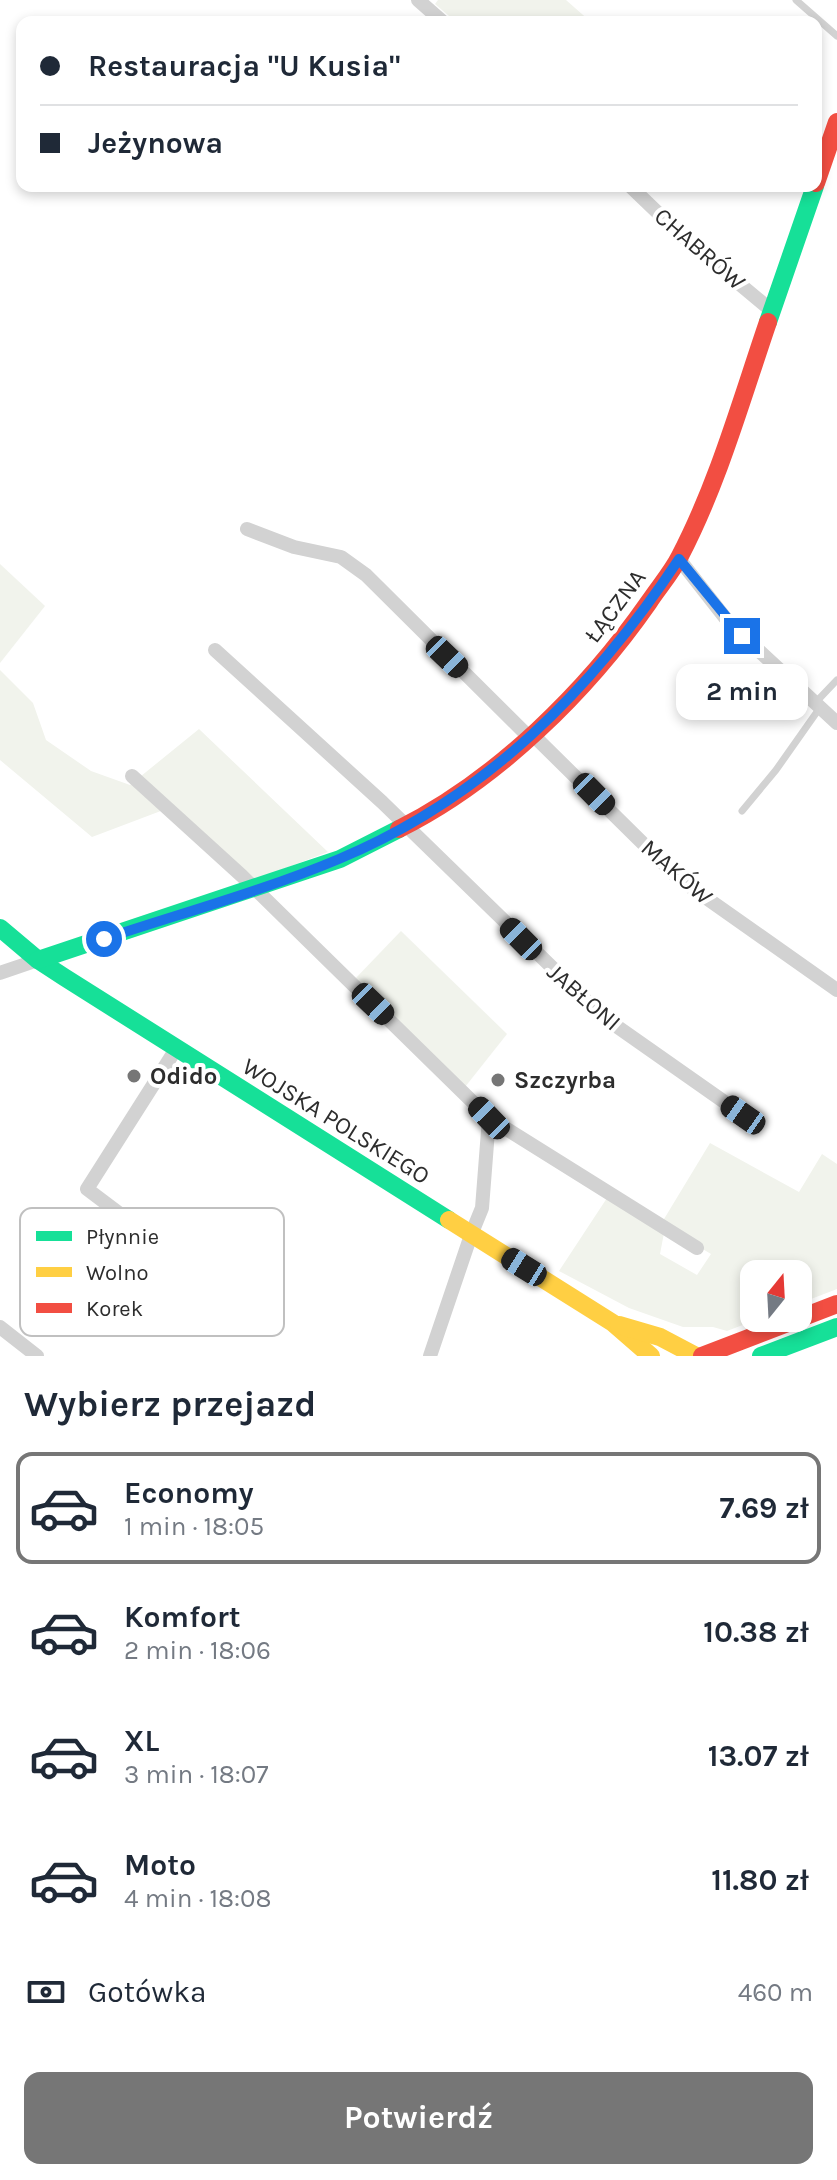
<!DOCTYPE html>
<html lang="pl">
<meta charset="utf-8">
<style>
:root{--surface:#fff;--page:#f6f6f7;--text:#1f2937;--muted:#747a83;--line:#e0e1e3;--accent:#767676}
body{margin:0;font-family:Karla,sans-serif;background:var(--page);color:var(--text);height:100vh;display:flex;flex-direction:column;font-size:30px;white-space:nowrap}
*{box-sizing:border-box;margin:0}
p{font-size:26px;color:var(--muted)}
.icon{flex:none;width:44px;height:44px;fill:none;stroke:currentColor;stroke-width:2;stroke-linecap:round;stroke-linejoin:round}
.map{position:relative;height:1356px;overflow:hidden}
.details{display:flex;flex-direction:column;background:var(--surface);flex:1}
.details>*{flex:none}
.top-card{position:absolute;left:16px;top:16px;width:806px;height:176px;border-radius:16px;box-shadow:0 4px 12px #0003;display:grid;align-content:center;height:176px;padding:0 24px;background:var(--surface)}
.needle{width:52px;rotate:18deg}
.buttons{position:absolute;left:740px;top:1260px;display:grid;gap:16px}
.buttons a{display:grid;place-items:center;width:72px;height:72px;border-radius:16px;background:var(--surface);box-shadow:0 4px 12px #0003;font-size:40px}
.end{position:absolute;width:36px;height:36px;margin:-18px;border:10px solid #1a73e8;background:#fff;box-shadow:0 0 0 4px #fff}
.from{border-radius:50%}
.bubble{position:absolute;height:56px;border-radius:16px;background:var(--surface);box-shadow:0 4px 12px #0003;font-size:26px;font-weight:700;line-height:56px;text-align:center}
.car{position:absolute;width:24px;height:48px;margin:-24px -12px;border-radius:10px;box-shadow:0 0 6px 2px #0007;background:linear-gradient(#222 24%,#8ab4d8 0 40%,#222 0 76%,#8ab4d8 0 86%,#222 0)}
.top-card b{display:flex;align-items:center;gap:28px;height:76px;font-size:30px}
.top-card b+b{border-top:2px solid var(--line)}
.top-card i{width:20px;height:20px;background:var(--text)}
ul{padding:0;list-style:none}
li{display:flex;align-items:center;gap:24px;height:112px;margin:0 16px 12px;padding:0 8px;border:4px solid transparent;border-radius:16px}
li div{flex:1}
li b{display:block;font-size:30px}
li em{font-style:normal;font-weight:700}
li.selected{border-color:var(--accent)}
li>.icon{width:72px;height:72px;stroke-width:1.5}
h2{padding:0 24px;font-size:36px;line-height:96px}
.pay{display:flex;align-items:center;gap:20px;height:88px;padding:0 24px;font-size:30px}
.pay p{margin-inline-start:auto}
.button{display:flex;gap:16px;margin-top:auto;padding:16px 24px}
.button a{flex:1;height:92px;border-radius:16px;background:var(--accent);color:#fff;font-size:32px;font-weight:700;line-height:92px;text-align:center}
.map>svg:first-child{display:block}
</style>
<div class="map">
<svg width="837" height="1356" viewBox="0 0 837 1356">
<rect width="100%" height="100%" fill="#fff"/>
<g fill="#f1f3ec">
<polygon points="438,0 566,0 591,22 456,22 435,4"/>
<polygon points="0,564 45,606 0,663"/>
<polygon points="0,670 33,703 46,740 91,771 130,785 199,729 328,852 254,880 174,806 92,837 0,760"/>
<polygon points="401,931 507,1034 465,1087 354,980"/>
<polygon points="710,1143 799,1192 822,1154 837,1164 837,1289 798,1304 798,1274 754,1274 754,1318 761,1318 727,1331 713,1327 683,1327 629,1308 559,1271 607,1198 664,1233 660,1254 697,1275 711,1254 661,1224"/>
</g>
<g fill="none" stroke-linecap="round" stroke-linejoin="round">
<g stroke="#d2d2d2" stroke-width="7">
<polyline points="796,0 837,36"/>
<polyline points="816,702 837,680"/>
<polyline points="742,811 776,770 819,709"/>
</g>
<g stroke="#d2d2d2" stroke-width="14">
<polyline points="418,0 443,22"/>
<polyline points="630,186 682,236 772,311"/>
<polyline points="247,529 294,547 341,557 366,575 530,738"/>
<polyline points="679,559 730,624 837,723"/>
<polyline points="215,650 382,802 602,1016 743,1115"/>
<polyline points="533,735 678,878 837,990"/>
<polyline points="132,776 242,876 489,1118 482,1208 471,1235 430,1356"/>
<polyline points="0,973 38,960"/>
<polyline points="176,1049 87,1189 242,1306"/>
<polyline points="489,1118 697,1248"/>
<polyline points="0,1327 37,1356"/>
</g>
<g stroke="#16e098" stroke-width="18">
<polyline points="768,322 815,186"/>
<polyline points="0,928 38,960 64,977 449,1220"/>
<polyline points="38,960 340,859 399,829"/>
<polyline points="761,1356 837,1327"/>
</g>
<g stroke="#ffcf43" stroke-width="18">
<polyline points="449,1220 613,1323 651,1356"/>
<polyline points="619,1325 660,1337 696,1356"/>
</g>
<g stroke="#f24e42" stroke-width="18">
<polyline points="816,183 837,122"/>
<path d="M 399,829 C 497,780 587,691 649,602 C 659,587 672,572 680,556 C 718,483 741,401 768,322"/>
<polyline points="702,1356 837,1304"/>
</g>
</g>
<g fill="none" stroke-linecap="round" stroke-linejoin="round">
<path stroke="#1a73e8" stroke-width="10" d="M 104,939 C 182,913 263,891 339,859 C 485,798 593,689 679,559 L 742,636"/>
</g>
<g fill="#767676" stroke="#fff" stroke-width="3">
<circle cx="134" cy="1076" r="8"/>
<circle cx="498" cy="1080" r="8"/>
</g>
<g text-anchor="middle" dominant-baseline="central" stroke-width="8" stroke-linejoin="round" paint-order="stroke">
<g font-size="24" fill="#2d2d2d" stroke="#fff">
<text transform="translate(700 249) rotate(41)">CHABRÓW</text>
<text transform="translate(615 606) rotate(-53)">ŁĄCZNA</text>
<text transform="translate(677 872) rotate(41)">MAKÓW</text>
<text transform="translate(584 997) rotate(41)">JABŁONI</text>
<text transform="translate(336 1121) rotate(32)">WOJSKA POLSKIEGO</text>
</g>
<g font-size="24" font-weight="bold" fill="#2d2d2d" stroke="#fff" text-anchor="start">
<text x="150" y="1076">Odido</text>
<text x="514" y="1080">Szczyrba</text>
</g>
</g>
<rect x="20" y="1208" width="264" height="128" rx="12" fill="#fff" stroke="#c0c0c0" stroke-width="2"/>
<rect x="36" y="1231" width="36" height="10" fill="#16e098"/>
<rect x="36" y="1267" width="36" height="10" fill="#ffcf43"/>
<rect x="36" y="1303" width="36" height="10" fill="#f24e42"/>
<g font-size="22" fill="#2d2d2d">
<text x="86" y="1244">Płynnie</text>
<text x="86" y="1280">Wolno</text>
<text x="86" y="1316">Korek</text>
</g>
</svg>
<div class="buttons">
<a><svg class="needle" viewBox="-14 -14 28 28"><path d="M0-13l5 13h-10z" fill="#e53935"/><path d="M0 13l5-13h-10z" fill="#747a83"/></svg></a>
</div>
<i class="end from" style="left:104px;top:939px"></i>
<i class="end" style="left:742px;top:636px"></i>
<div class="bubble" style="left:676px;top:664px;width:132px">2 min</div>
<i class="car" style="left:447px;top:657px;rotate:134deg"></i>
<i class="car" style="left:594px;top:794px;rotate:135deg"></i>
<i class="car" style="left:521px;top:939px;rotate:315deg"></i>
<i class="car" style="left:373px;top:1004px;rotate:134deg"></i>
<i class="car" style="left:743px;top:1115px;rotate:305deg"></i>
<i class="car" style="left:489px;top:1118px;rotate:316deg"></i>
<i class="car" style="left:524px;top:1267px;rotate:302deg"></i>
<div class="top-card">
<b><i class="from"></i>Restauracja &quot;U Kusia&quot;</b>
<b><i></i>Jeżynowa</b>
</div>
</div>
<section class="details">
<h2>Wybierz przejazd</h2>
<ul>
<li class="selected"><svg class="icon" aria-label="car" viewBox="0 0 24 24"><path d="M5 17H2v-5l4-1 3-4h7l3 4 3 1v5h-3M9 17h6M6 11h13"/><circle cx="7" cy="17" r="2"/><circle cx="17" cy="17" r="2"/></svg><div><b>Economy</b><p>1 min · 18:05</p></div><em>7.69 zł</em></li>
<li><svg class="icon" aria-label="car" viewBox="0 0 24 24"><path d="M5 17H2v-5l4-1 3-4h7l3 4 3 1v5h-3M9 17h6M6 11h13"/><circle cx="7" cy="17" r="2"/><circle cx="17" cy="17" r="2"/></svg><div><b>Komfort</b><p>2 min · 18:06</p></div><em>10.38 zł</em></li>
<li><svg class="icon" aria-label="car" viewBox="0 0 24 24"><path d="M5 17H2v-5l4-1 3-4h7l3 4 3 1v5h-3M9 17h6M6 11h13"/><circle cx="7" cy="17" r="2"/><circle cx="17" cy="17" r="2"/></svg><div><b>XL</b><p>3 min · 18:07</p></div><em>13.07 zł</em></li>
<li><svg class="icon" aria-label="car" viewBox="0 0 24 24"><path d="M5 17H2v-5l4-1 3-4h7l3 4 3 1v5h-3M9 17h6M6 11h13"/><circle cx="7" cy="17" r="2"/><circle cx="17" cy="17" r="2"/></svg><div><b>Moto</b><p>4 min · 18:08</p></div><em>11.80 zł</em></li>
</ul>
<div class="pay"><svg class="icon" aria-label="cash" viewBox="0 0 24 24"><path d="M3 7h18v10H3z"/><circle cx="12" cy="12" r="2"/></svg>Gotówka<p>460 m</p></div>
<div class="button"><a>Potwierdź</a></div>
</section>
